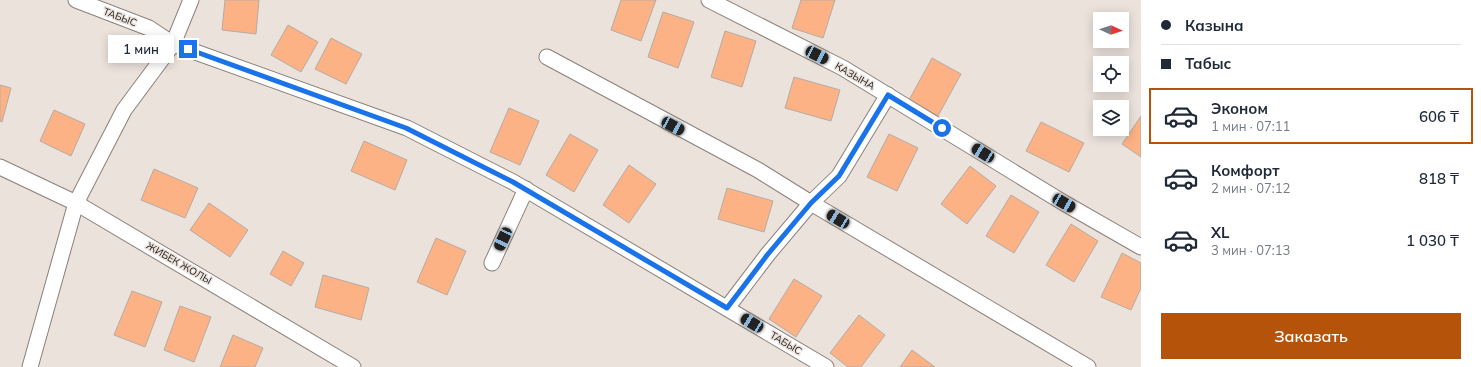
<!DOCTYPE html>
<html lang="ru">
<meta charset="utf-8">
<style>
:root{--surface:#fff;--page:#f6f6f7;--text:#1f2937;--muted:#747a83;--line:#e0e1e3;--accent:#b45309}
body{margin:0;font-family:Mulish,sans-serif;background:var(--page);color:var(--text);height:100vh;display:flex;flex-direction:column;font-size:15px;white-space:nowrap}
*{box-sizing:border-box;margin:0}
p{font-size:13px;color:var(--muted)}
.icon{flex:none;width:22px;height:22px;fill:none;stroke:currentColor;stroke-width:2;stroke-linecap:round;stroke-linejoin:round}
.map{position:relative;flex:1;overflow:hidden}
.side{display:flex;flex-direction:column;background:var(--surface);width:340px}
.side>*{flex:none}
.guide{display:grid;align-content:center;height:88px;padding:0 20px;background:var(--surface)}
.needle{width:26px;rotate:93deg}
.buttons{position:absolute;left:1093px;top:12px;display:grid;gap:8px}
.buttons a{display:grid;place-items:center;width:36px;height:36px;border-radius:0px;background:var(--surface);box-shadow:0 2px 10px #0003;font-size:20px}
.end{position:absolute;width:18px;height:18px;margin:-9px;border:5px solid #1a73e8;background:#fff;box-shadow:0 0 0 2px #fff}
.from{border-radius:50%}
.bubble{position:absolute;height:28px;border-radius:0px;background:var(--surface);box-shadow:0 2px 10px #0003;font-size:13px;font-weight:600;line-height:28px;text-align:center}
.car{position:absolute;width:12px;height:24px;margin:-12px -6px;border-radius:5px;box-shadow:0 0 3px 1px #0007;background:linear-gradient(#222 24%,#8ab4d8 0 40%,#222 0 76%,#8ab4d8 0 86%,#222 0)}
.guide b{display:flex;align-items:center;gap:14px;height:38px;font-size:15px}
.guide b+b{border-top:1px solid var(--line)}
.guide i{width:10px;height:10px;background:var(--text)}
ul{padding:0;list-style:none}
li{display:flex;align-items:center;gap:12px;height:56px;margin:0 8px 6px;padding:0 12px;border:2px solid transparent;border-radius:0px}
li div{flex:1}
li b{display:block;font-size:15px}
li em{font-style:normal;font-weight:600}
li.selected{border-color:var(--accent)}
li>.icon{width:36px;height:36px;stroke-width:1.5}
.cta{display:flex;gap:8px;margin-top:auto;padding:8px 20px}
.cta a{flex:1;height:46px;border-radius:0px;background:var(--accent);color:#fff;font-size:16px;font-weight:600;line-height:46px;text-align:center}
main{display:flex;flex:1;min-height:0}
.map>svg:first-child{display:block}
</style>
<main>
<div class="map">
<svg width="1141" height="367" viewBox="0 0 1141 367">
<rect width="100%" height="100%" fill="#ece2dc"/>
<g fill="#fcb284" stroke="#b5aba5">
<polygon points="225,0 259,0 256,34 222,30"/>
<polygon points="621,0 656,0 641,41 611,30"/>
<polygon points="801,0 835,0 823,38 792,28"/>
<polygon points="663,12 694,22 678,68 648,57"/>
<polygon points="288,25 318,42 301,72 271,55"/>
<polygon points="725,31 756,41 742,87 711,77"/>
<polygon points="331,38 362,54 346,84 315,69"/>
<polygon points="932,58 961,74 938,116 909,100"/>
<polygon points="794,77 840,90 831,121 785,108"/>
<polygon points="0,85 11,88 2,122 0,121"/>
<polygon points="509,108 539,121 520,165 490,152"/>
<polygon points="54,110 85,124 71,156 40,141"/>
<polygon points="1141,116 1141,157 1122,144"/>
<polygon points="1041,122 1084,143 1069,172 1026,151"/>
<polygon points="570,134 598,150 574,192 546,175"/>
<polygon points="889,134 918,148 897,191 867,177"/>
<polygon points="364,141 407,160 395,190 351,171"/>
<polygon points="629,165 656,184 629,223 603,205"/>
<polygon points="970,166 996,186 967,224 941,204"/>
<polygon points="154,169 198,188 185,218 141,200"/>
<polygon points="727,188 773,201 764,232 718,219"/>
<polygon points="1011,195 1039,212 1014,253 986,236"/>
<polygon points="209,203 248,230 230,257 190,230"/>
<polygon points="1071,224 1098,241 1074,282 1046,265"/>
<polygon points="436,238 466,251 447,295 417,282"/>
<polygon points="283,251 304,263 291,286 270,274"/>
<polygon points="1122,253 1141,263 1141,288 1131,310 1101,297"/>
<polygon points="323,275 369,288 361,320 315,307"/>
<polygon points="794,279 822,296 796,337 769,319"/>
<polygon points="132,291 162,302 145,347 114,335"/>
<polygon points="180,306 211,317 194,362 164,350"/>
<polygon points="859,315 885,335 861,367 848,367 830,353"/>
<polygon points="233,335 263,348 255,367 220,367"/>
<polygon points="912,350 935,367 900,367"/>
</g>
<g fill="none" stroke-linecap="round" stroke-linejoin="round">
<g stroke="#8a807b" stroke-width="17">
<g id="street">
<polyline points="76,0 149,28 173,44 407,128 513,182 826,367"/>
<polyline points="709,0 843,68 1064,203 1141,247"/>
<polyline points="547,57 758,170 811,203 1088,367"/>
<polyline points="0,167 76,203 353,367"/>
<polyline points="492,263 526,189"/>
<polyline points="727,308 768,254 811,203 839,176 888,95"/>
<polyline points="30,367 76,203 124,110 173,44 191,0"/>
</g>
</g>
<use href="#street" stroke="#fff" stroke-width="15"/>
</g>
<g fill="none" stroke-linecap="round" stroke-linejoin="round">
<polyline stroke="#1a73e8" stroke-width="5" points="188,49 406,128 513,182 727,308 768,254 811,203 839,176 888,95 942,128"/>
</g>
<g text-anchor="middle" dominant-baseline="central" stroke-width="3" stroke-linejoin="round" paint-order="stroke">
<g font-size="10" fill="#1c1917" stroke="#ece2dc">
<text transform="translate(120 17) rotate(21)">ТАБЫС</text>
<text transform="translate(855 76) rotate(30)">КАЗЫНА</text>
<text transform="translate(179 263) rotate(30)">ЖИБЕК ЖОЛЫ</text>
<text transform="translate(786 343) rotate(31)">ТАБЫС</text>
</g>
</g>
</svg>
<div class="buttons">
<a><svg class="needle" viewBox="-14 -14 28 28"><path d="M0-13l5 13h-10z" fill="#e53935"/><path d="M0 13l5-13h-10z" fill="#747a83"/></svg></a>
<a><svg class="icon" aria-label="locate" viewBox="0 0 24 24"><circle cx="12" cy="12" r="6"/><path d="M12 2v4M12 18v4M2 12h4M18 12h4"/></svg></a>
<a><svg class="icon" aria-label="layers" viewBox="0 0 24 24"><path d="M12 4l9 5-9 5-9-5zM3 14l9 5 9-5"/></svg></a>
</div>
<i class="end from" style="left:942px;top:128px"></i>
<i class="end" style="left:188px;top:49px"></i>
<div class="bubble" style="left:108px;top:35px;width:66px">1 мин</div>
<i class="car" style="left:817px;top:55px;rotate:117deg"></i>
<i class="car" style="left:673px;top:126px;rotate:118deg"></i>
<i class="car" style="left:983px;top:153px;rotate:302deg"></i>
<i class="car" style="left:1064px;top:203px;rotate:120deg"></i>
<i class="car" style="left:838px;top:219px;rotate:301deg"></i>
<i class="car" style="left:503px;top:239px;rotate:205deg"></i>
<i class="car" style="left:752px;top:323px;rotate:301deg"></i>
</div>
<section class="side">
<div class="guide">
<b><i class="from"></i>Казына</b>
<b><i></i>Табыс</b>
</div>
<ul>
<li class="selected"><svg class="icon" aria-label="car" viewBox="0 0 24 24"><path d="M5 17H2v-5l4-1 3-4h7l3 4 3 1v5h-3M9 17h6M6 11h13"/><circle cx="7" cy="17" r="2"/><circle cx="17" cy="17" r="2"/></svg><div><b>Эконом</b><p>1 мин · 07:11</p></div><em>606 ₸</em></li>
<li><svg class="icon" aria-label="car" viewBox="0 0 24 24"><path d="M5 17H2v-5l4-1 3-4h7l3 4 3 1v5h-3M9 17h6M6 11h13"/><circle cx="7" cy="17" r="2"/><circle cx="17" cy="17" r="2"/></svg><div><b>Комфорт</b><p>2 мин · 07:12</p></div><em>818 ₸</em></li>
<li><svg class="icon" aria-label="car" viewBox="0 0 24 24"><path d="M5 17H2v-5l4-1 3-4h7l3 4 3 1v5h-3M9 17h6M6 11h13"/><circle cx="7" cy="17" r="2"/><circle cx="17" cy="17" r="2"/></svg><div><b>XL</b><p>3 мин · 07:13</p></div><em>1 030 ₸</em></li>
</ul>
<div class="cta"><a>Заказать</a></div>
</section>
</main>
